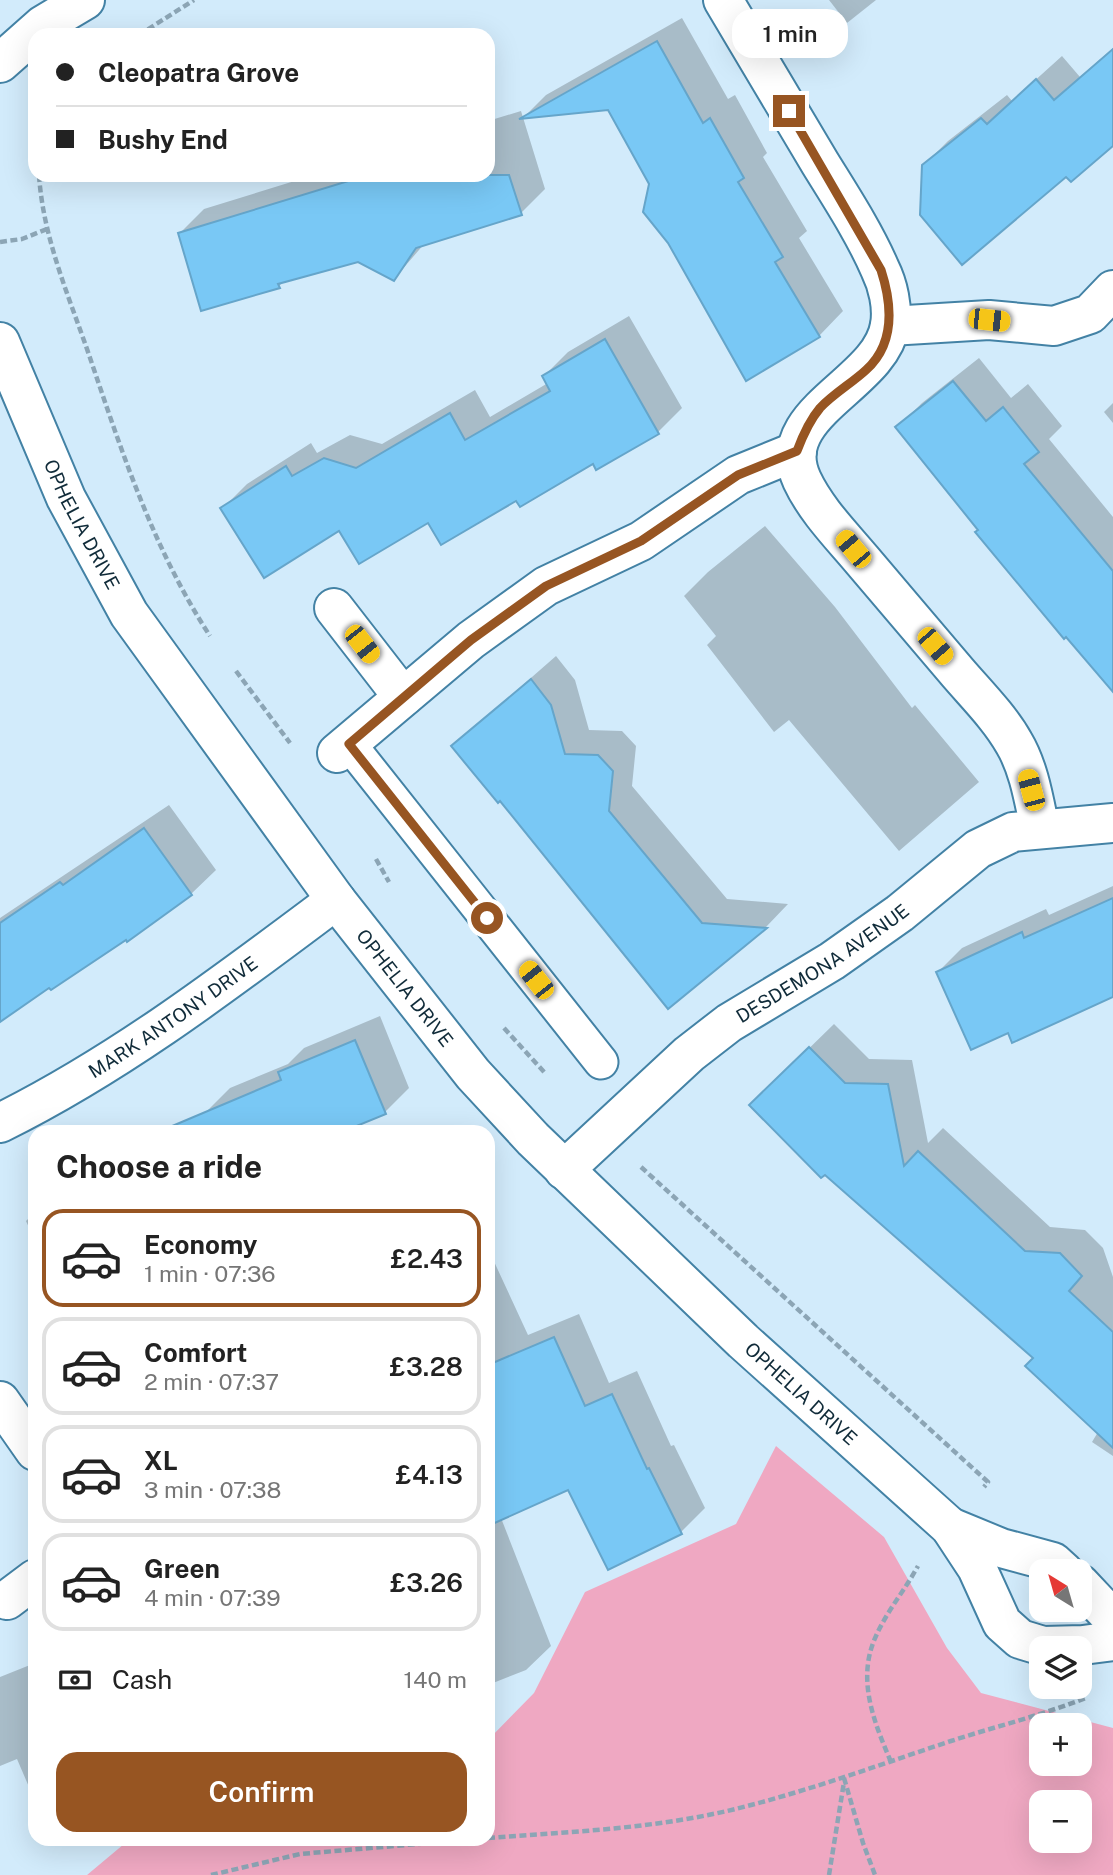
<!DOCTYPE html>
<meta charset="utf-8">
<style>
:root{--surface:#fff;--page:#f6f6f6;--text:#222;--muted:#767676;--line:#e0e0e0;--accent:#975522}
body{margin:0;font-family:"Public Sans",sans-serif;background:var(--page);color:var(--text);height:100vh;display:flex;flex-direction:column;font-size:26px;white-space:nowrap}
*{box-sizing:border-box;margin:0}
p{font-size:23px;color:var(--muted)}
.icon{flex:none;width:38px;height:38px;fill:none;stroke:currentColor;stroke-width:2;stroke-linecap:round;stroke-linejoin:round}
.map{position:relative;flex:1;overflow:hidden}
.side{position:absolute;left:28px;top:1125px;width:467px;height:721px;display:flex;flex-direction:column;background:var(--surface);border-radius:21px;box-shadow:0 7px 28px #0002}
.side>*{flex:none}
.guide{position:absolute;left:28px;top:28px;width:467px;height:154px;border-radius:21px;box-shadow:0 7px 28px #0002;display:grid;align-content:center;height:154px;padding:0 28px;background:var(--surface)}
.needle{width:46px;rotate:323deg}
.buttons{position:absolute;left:1029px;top:1559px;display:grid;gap:14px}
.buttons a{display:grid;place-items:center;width:63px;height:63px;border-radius:14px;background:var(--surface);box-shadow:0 7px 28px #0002;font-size:35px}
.end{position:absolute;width:32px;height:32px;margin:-16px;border:9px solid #975522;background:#fff;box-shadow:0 0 0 4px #fff}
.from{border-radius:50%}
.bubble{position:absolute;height:49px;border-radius:21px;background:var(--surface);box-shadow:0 7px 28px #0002;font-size:23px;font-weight:600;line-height:49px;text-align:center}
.car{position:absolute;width:21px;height:42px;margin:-21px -10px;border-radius:9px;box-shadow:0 0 5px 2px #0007;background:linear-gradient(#f5c518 24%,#345 0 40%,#f5c518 0 76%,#345 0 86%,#f5c518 0)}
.guide b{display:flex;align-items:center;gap:24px;height:66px;font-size:26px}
.guide b+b{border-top:2px solid var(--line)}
.guide i{width:18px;height:18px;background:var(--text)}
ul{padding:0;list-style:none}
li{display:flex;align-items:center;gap:21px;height:98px;margin:0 14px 10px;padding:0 14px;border:4px solid var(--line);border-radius:21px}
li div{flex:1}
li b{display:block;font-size:26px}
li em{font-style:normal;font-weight:600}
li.selected{border-color:var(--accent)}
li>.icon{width:63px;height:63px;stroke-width:1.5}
h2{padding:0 28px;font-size:32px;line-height:84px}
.pay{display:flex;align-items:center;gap:18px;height:77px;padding:0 28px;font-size:26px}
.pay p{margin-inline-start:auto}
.button{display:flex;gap:14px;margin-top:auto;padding:14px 28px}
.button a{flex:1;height:80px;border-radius:21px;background:var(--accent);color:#fff;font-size:28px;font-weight:600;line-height:80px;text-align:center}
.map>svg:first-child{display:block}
</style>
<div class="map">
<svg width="1113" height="1875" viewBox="0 0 1113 1875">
<rect width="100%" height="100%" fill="#d2ebfb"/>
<path fill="#efa8c2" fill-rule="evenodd" d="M 776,1446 L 884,1537 L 947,1648 L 981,1693 L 1113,1728 L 1113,1875 L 87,1875 L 130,1839 L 488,1839 L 488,1740 L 534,1693 L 585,1592 L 736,1524 ZM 1041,1726 L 1080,1726 L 1080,1764 L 1041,1764 ZM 1041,1802 L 1080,1802 L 1080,1841 L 1041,1841 Z"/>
<g fill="#0003">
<polygon points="829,0 876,0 847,23"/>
<polygon points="682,18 728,99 735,95 767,153 763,157 807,231 799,238 843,311 819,336 651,184 609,109 524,117 546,95"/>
<polygon points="1113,48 1113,144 1066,175 923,166 948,141 1007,95 1012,101 1062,56 1080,77"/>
<polygon points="521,111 545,189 521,213 425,243 394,279 359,260 285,280 279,286 180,233 204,209 314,175 488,175 488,121"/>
<polygon points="629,316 682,408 658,432 517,499 429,521 340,528 223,508 247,484 311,443 317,453 350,435 382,444 475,390 490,417 548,383 544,376 568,352"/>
<polygon points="979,358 1011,398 1028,384 1062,426 1049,439 1113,517 1113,689 897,428 922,403"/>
<polygon points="1113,403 1113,423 1104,412"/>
<polygon points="765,526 835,607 912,708 915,705 979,782 899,851 789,720 774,732 707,645 716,636 684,596 708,572"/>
<polygon points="556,656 575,680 589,730 622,731 636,746 632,786 727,899 788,904 766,927 668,1006 501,798 453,746"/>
<polygon points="169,805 216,870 191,894 128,940 126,937 0,1019 0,918"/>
<polygon points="1113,886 1113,996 1009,1030 938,972 962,948 1046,909 1049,915"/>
<polygon points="380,1016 409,1088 385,1112 337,1132 214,1132 205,1113 230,1088 288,1064 304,1048"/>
<polygon points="834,1024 869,1059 912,1060 928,1143 943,1128 1050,1227 1085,1230 1103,1248 1113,1277 1113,1456 1092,1442 1098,1432 1035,1358 751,1105"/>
<polygon points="35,1212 35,1241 26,1221"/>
<polygon points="491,1255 528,1335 579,1314 609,1383 637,1371 671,1446 674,1445 705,1508 681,1532 569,1487 501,1518 551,1646 526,1670 488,1685 488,1256"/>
<polygon points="35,1663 35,1801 17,1759 0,1766 0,1677"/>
</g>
<g fill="#79c8f5" stroke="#65a5ca" stroke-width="2">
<polygon points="657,41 703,123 710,118 744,178 738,182 783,257 775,262 820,337 746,381 668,243 643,212 649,184 608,110 519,119"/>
<polygon points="1113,49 1113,146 1071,182 1066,177 962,265 920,215 922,165 981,118 987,124 1036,79 1054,100"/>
<polygon points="368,175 509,175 522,215 416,248 394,281 358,262 278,284 280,288 201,311 178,233"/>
<polygon points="605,339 659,434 596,470 593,464 520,507 516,501 441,545 428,523 359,564 339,531 264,578 220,508 286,466 292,476 324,458 356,468 450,413 465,440 550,391 542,376"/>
<polygon points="953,381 986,421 1003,407 1039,452 1024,464 1113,571 1113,692 1066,637 1064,639 975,532 978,530 895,427"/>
<polygon points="531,679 551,705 565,754 598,755 613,771 609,811 702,923 767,928 668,1009 500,801 498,803 451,746"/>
<polygon points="144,828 192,895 127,942 126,940 51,990 49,988 0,1022 0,923 60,882 63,885"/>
<polygon points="1113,898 1113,997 1012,1043 1008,1033 971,1050 936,972 1022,932 1024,938"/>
<polygon points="355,1040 386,1114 342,1132 158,1132 281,1080 278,1072"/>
<polygon points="809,1047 845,1083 888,1084 904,1166 918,1151 1025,1251 1060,1253 1082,1276 1069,1291 1113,1332 1113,1448 1025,1366 1033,1358 825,1175 821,1178 749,1105"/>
<polygon points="554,1337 585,1406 612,1394 647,1469 649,1468 682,1534 608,1570 568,1490 488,1526 488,1365"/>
</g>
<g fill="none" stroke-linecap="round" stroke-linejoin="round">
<g stroke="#4382a5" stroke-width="37">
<polyline id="service" points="349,744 601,1062"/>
</g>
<g stroke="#4382a5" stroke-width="42">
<g id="minor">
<path d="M 723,0 C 755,54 788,109 820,163 C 841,197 864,232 880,269 C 888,285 893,307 890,325 C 881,385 771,412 802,480 C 816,510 841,535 862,560 C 894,598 926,635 958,673 C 977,695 1000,718 1014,743 C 1029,768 1034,801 1040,829"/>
<polyline points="890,326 989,320 1054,326 1090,314 1113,290"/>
<path id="s1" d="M 0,342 L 66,498 L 129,614 L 336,900 L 473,1074 L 533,1139 L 743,1341 L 950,1527 L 977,1568 L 1002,1623 L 1020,1639 L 1043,1646 L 1083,1645 L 1113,1641"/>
<polyline points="334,608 403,697"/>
<polyline points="337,753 471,640 546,586 641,541 738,475 797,451"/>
<path id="s2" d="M 0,1123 C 121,1063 229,980 336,900"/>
<path id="s3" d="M 564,1170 L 689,1054 L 729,1023 L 832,961 L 900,913 L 978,849 L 1013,832 L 1113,823"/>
<polyline points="0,1401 35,1451"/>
<polyline points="950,1527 1001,1548 1053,1562 1064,1572"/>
<polyline points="1080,1584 1113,1619"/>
<polyline points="7,1600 35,1579"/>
</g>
</g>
<g stroke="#4382a5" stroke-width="42">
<polyline id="tertiary" points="0,63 43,25 85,0"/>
</g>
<g stroke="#8ca5b5" stroke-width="4.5" stroke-dasharray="7 3.5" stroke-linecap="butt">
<polyline points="139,35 194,0"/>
<path d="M 39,175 C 43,236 67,292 87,349 C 121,449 152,547 210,636"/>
<polyline points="0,242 22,239 47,229"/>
<polyline points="236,671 290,743"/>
<polyline points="376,859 389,882"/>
<polyline points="504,1028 545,1073"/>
<polyline points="641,1167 988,1482 984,1487"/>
<path d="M 891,1762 C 874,1722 856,1679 876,1636 C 887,1611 905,1590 918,1566"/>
<polyline points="844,1778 863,1843 875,1875"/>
<path d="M 488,1838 C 568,1832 648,1829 727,1811 C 803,1793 876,1766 951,1741 C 997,1726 1043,1715 1088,1697"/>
<polyline points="211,1875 300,1854 477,1839"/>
<polyline points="829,1875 844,1782"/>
</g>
<use href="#service" stroke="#fff" stroke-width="33"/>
<use href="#minor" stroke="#fff" stroke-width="38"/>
<use href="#tertiary" stroke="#fff" stroke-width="38"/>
</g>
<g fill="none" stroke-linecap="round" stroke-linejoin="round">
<path stroke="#975522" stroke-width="9" d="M 487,918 L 349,744 L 471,640 L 546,586 L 641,541 L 738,475 L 797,451 C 803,435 809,421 820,408 C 833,394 852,383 866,370 C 896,343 892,304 881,270 L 789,111"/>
</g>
<g text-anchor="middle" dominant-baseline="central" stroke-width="5" stroke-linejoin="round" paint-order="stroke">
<g font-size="19" fill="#102b39" stroke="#eaf6fe">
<text stroke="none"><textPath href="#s1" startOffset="200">OPHELIA DRIVE</textPath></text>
<text stroke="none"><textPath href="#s3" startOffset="332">DESDEMONA AVENUE</textPath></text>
<text stroke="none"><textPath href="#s1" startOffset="766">OPHELIA DRIVE</textPath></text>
<text stroke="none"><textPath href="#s2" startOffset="203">MARK ANTONY DRIVE</textPath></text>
<text stroke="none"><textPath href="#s1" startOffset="1334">OPHELIA DRIVE</textPath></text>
</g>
</g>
</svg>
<div class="buttons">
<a><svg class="needle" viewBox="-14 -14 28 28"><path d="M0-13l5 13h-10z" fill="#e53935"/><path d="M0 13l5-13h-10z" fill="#767676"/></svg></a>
<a><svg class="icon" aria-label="layers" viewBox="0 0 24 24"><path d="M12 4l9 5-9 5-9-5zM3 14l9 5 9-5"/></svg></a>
<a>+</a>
<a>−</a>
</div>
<i class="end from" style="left:487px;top:918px"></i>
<i class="end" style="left:789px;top:111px"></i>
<div class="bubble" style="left:732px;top:9px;width:116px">1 min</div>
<i class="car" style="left:989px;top:320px;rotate:96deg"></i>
<i class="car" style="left:853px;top:549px;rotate:320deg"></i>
<i class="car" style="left:362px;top:644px;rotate:142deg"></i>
<i class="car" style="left:935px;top:646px;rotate:139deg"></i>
<i class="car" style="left:1031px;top:790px;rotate:345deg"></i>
<i class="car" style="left:536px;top:980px;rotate:322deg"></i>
<div class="guide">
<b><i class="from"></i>Cleopatra Grove</b>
<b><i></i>Bushy End</b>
</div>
<section class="side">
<h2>Choose a ride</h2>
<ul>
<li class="selected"><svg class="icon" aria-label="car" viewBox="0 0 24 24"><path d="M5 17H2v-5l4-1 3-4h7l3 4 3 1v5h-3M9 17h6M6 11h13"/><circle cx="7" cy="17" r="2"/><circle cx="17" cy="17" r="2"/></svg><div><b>Economy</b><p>1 min · 07:36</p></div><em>£2.43</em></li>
<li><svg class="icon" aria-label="car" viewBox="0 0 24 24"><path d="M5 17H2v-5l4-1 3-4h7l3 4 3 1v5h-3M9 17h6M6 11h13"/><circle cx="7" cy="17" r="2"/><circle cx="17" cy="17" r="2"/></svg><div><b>Comfort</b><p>2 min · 07:37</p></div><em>£3.28</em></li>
<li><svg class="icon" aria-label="car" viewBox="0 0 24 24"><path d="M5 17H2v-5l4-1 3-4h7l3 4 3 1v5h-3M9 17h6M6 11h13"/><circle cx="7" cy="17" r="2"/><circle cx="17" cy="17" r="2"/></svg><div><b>XL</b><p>3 min · 07:38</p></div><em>£4.13</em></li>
<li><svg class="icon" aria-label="car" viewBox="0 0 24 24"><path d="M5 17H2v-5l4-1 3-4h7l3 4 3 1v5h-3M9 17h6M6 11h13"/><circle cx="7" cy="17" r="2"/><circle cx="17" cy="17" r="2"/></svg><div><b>Green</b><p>4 min · 07:39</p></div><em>£3.26</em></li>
</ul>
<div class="pay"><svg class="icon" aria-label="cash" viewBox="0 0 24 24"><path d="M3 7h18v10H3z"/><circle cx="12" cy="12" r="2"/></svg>Cash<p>140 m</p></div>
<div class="button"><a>Confirm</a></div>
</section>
</div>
